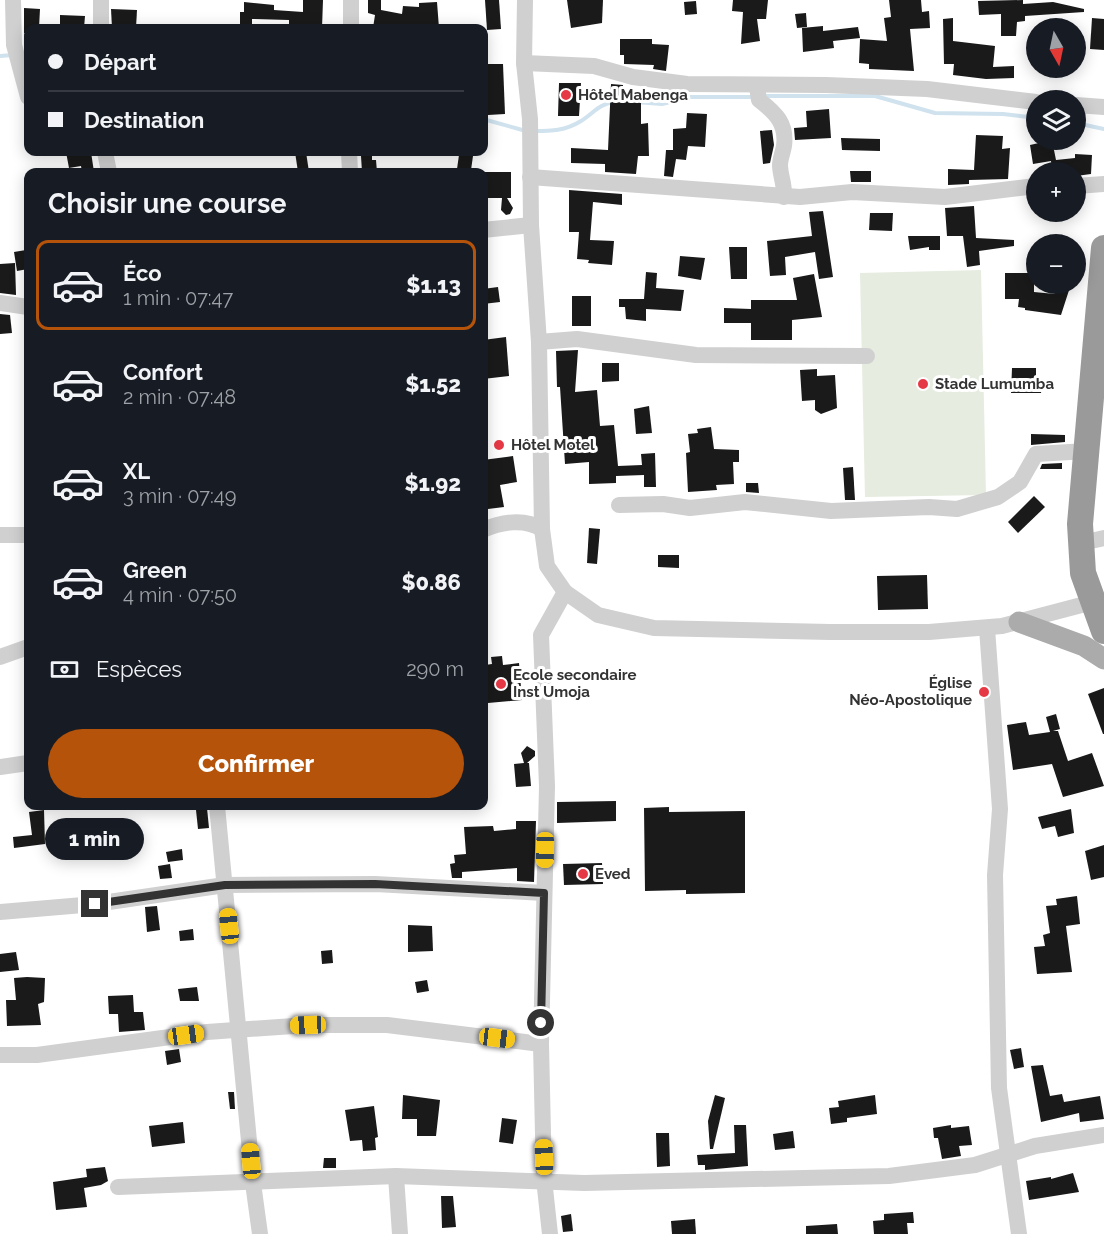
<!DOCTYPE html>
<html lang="fr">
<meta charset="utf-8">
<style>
:root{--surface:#171b24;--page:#242831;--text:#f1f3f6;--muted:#9ea1a6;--line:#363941;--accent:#b45309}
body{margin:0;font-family:Raleway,sans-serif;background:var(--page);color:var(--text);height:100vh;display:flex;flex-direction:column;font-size:22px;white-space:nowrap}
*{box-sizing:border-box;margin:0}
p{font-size:20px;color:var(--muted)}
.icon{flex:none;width:33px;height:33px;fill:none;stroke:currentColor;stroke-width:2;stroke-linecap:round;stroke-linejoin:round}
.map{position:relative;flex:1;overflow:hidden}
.sheet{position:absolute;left:24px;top:168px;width:464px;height:642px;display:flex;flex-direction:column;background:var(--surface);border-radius:12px;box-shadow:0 3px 15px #0003}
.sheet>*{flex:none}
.guide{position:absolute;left:24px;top:24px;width:464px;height:132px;border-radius:12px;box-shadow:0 3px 15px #0003;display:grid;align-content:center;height:132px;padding:0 24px;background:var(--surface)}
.needle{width:39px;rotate:171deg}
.fabs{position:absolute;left:1026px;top:18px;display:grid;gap:12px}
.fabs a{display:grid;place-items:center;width:60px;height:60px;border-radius:50%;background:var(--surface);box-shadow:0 3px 15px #0003;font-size:30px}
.end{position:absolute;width:27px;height:27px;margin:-14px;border:8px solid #333;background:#fff;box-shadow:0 0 0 3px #fff}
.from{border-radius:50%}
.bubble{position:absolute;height:42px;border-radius:21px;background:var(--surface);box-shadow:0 3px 15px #0003;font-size:20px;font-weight:800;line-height:42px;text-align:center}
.car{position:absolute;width:18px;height:36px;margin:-18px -9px;border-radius:8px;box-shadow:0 0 4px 2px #0007;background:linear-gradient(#f5c518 24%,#345 0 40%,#f5c518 0 76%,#345 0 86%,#f5c518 0)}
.guide b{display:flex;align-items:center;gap:21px;height:57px;font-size:22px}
.guide b+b{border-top:2px solid var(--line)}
.guide i{width:15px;height:15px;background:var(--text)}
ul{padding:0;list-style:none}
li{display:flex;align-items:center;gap:18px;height:90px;margin:0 12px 9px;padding:0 12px;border:3px solid transparent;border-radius:12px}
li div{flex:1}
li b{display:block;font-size:22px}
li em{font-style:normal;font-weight:800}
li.active{border-color:var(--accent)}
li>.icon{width:54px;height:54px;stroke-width:1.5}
h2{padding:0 24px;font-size:27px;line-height:72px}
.pay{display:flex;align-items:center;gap:15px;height:66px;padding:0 24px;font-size:22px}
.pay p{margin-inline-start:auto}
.cta{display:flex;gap:12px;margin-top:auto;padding:12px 24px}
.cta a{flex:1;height:69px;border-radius:36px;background:var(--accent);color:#fff;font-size:24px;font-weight:800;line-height:69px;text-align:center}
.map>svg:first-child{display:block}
</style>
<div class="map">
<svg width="1104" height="1234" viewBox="0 0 1104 1234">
<rect width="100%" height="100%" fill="#fff"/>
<polygon fill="#e6ecdf" points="981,270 986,495 865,497 860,273"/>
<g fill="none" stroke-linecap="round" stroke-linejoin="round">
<g stroke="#cfe2ee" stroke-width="4">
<polyline points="0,56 13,55"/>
<polyline points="764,96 875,96 935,113 1003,114 1036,118"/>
<polyline points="636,102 662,104 691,97 754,97"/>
<polyline points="483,119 526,131"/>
<polyline points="1076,123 1104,129"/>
<path d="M 534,131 C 551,131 565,131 581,121 C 593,114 598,104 614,102"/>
</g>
</g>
<g fill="#1a1a1a">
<polygon points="303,0 323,0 322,28 289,28 289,20 252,19 252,28 240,28 240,12 244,12 244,2 274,5 274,10 303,12"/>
<polygon points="368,0 381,0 381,10 402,14 403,6 419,7 419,3 437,2 439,28 373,28 375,15 368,13"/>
<polygon points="485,0 499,0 501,29 487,30"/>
<polygon points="567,0 603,0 602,23 571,28"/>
<polygon points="733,0 768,0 766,19 757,19 760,41 741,44 743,12 732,11"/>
<polygon points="889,0 921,0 922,12 929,11 930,28 910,29 914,71 869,69 869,64 859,63 860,39 887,41 884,18 891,17"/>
<polygon points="1023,0 1023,4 1053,2 1084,9 1084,12 1025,16 1025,21 1017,22 1016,36 1001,36 1001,14 979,15 978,1"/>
<polygon points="696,1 697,14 685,15 684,2"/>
<polygon points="24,8 40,9 39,28 28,28 28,33 24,33"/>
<polygon points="111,9 137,10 136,28 112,28"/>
<polygon points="806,13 807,27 797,28 795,14"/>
<polygon points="60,15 85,16 84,28 60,28"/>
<polygon points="953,18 953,41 995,46 993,67 1014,66 1014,78 986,79 953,75 954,64 944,64 943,19"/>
<polygon points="1092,18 1104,19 1104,50 1090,49"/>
<polygon points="823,26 823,31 858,27 860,38 833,41 834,48 803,52 802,28"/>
<polygon points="620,39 652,39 652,44 669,45 666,71 653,69 654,65 624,64 624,55 620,55"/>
<polygon points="487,64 503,64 505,114 488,115"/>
<polygon points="559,83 581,83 579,116 558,116"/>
<polygon points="611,84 623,85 623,94 641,96 641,124 648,123 649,156 638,156 636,174 605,172 605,164 571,163 571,148 608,150"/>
<polygon points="829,109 831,138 795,140 794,128 807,127 806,111"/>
<polygon points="687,113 707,114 705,147 688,146 686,160 676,159 673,177 664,176 666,150 673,150 673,129 686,128"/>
<polygon points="772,130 774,145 770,163 763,164 760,131"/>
<polygon points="976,135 1003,136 1002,149 1010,148 1008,179 969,180 969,184 948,185 948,169 974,170"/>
<polygon points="841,138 880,139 880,151 842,150"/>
<polygon points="1039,140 1052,140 1056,160 1075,158 1075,154 1092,155 1091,174 1076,176 1076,172 1065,172 1064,170 1052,171 1051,161 1033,164 1030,145 1039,143"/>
<polygon points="66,152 91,152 94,172 82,172 81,166 69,168"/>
<polygon points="295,152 306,152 309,172 298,172"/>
<polygon points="459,155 473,156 471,170 457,169"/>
<polygon points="361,156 372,156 372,160 376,160 377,172 362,172"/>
<polygon points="850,171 871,171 871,182 851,182"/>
<polygon points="483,172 511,172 511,198 507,198 513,208 510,214 506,215 501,210 502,198 483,198"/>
<polygon points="569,190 622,194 622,205 593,202 590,240 614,241 612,265 588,263 589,260 577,259 579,232 569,232"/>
<polygon points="974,206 976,238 1014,240 1014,246 979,251 980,265 967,267 963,236 947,236 945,208"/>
<polygon points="823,211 833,277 819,279 815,252 785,257 786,275 770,276 767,241 812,236 809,212"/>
<polygon points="870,213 893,213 892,231 869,230"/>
<polygon points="908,236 940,236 940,250 929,250 929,247 910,250"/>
<polygon points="729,247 747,247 747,279 731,279"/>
<polygon points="26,250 28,269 17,271 14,252"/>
<polygon points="680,256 705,258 701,280 678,276"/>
<polygon points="15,263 16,295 0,293 0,264"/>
<polygon points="646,272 657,273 656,288 684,290 681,311 646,309 646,321 626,319 625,307 619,307 619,299 644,299"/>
<polygon points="1005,273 1034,273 1034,292 1055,294 1057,284 1071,284 1061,315 1025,310 1025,308 1018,307 1019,299 1005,299"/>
<polygon points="814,274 822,317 792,320 792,340 751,340 751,323 724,323 724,308 751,309 751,300 797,300 793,278"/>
<polygon points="498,287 500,302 483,304 483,289"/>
<rect x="572" y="296" width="19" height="30"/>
<polygon points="0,314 10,315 12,333 0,334"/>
<polygon points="506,337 509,376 483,379 483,340"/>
<polygon points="578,350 575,392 597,390 600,426 614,425 618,466 642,465 641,454 655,453 656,487 644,487 644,475 616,476 616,483 589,484 589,462 565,464 560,387 557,387 556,351"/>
<polygon points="602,363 619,363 619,381 602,382"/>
<polygon points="1012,368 1036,368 1036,379 1043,379 1041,393 1011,393"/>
<polygon points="817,369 817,376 835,375 837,408 821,414 815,410 815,400 802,401 800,370"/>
<polygon points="649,406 652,433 636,434 634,409"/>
<polygon points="711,427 714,449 739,450 739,462 733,462 734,484 716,485 717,490 688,492 686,453 690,452 688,434 698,433 697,429"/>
<polygon points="1031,434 1065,435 1065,442 1031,445"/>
<polygon points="513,456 517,482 500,485 504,507 488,509 483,487 483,460"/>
<polygon points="1062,463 1062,469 1040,469 1042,464"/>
<polygon points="853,467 855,500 845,500 843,468"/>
<polygon points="746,483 758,483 759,493 746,492"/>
<polygon points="1034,496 1045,507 1018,533 1008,522"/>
<polygon points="589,528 600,529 597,564 587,563"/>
<polygon points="658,555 679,555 679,568 658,567"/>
<polygon points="927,575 928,609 878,610 877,576"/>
<polygon points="502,656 503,665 519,663 522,700 488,703 485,665 492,664 491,657"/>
<polygon points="1104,688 1104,734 1103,734 1088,694"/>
<polygon points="1056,714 1060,729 1053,731 1058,731 1068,761 1092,753 1104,786 1063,797 1052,764 1013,770 1007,725 1026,722 1029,735 1050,732 1046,717"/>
<polygon points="527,746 535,751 535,756 527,763 529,763 531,786 516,787 514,764 524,763 521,753"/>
<polygon points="616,801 616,821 557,823 557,802"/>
<polygon points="669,807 669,812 745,811 745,893 686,894 686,890 645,891 644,808"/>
<polygon points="207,808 209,828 198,829 196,810"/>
<polygon points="1071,809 1074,833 1058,837 1055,826 1042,829 1038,817"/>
<polygon points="44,810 45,844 14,848 13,837 32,835 29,812"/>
<polygon points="516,821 536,821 534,882 517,881 517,868 462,872 462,878 452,878 450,864 455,863 454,855 466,854 464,827 493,826 494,831 516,829"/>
<polygon points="1104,845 1104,877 1091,880 1085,851"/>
<polygon points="182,849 183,860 168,862 166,852"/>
<polygon points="602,863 603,884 564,885 563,864"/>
<polygon points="170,864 172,878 160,879 158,866"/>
<polygon points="1077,896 1080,924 1066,926 1072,972 1037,974 1034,947 1045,946 1043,935 1050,933 1046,906 1057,905 1056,899"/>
<polygon points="157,906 160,930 147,932 145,907"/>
<polygon points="408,925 432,926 433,951 408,952"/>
<polygon points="193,929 194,940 180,941 179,931"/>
<polygon points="332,950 333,963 322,964 321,951"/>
<polygon points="16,952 19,970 0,972 0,954"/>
<polygon points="27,977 45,978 44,1002 38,1004 41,1025 7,1026 6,1000 16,1000 14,978"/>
<polygon points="427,980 429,991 417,993 415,982"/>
<polygon points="197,987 199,1001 180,1001 178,989"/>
<polygon points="133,995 134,1012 143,1012 145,1030 119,1032 118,1014 109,1014 108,996"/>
<polygon points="1021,1048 1024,1067 1014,1069 1010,1050"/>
<polygon points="179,1049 181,1062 167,1065 165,1051"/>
<polygon points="1043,1065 1050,1096 1062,1094 1064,1102 1100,1096 1104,1119 1080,1122 1079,1113 1041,1122 1031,1066"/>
<polygon points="228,1092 234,1092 235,1109 230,1109"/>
<polygon points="403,1095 440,1100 436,1136 417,1136 417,1119 402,1119"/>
<polygon points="715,1095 725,1098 713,1149 710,1149 708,1121"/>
<polygon points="875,1095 877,1114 847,1118 847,1122 831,1124 829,1108 839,1107 838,1101"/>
<polygon points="374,1106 378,1137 375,1138 376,1150 363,1151 362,1140 350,1141 345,1110"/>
<polygon points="502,1118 517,1120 513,1144 499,1142"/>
<polygon points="183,1122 185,1143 152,1147 149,1126"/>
<polygon points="734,1125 746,1125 748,1166 705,1170 705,1165 698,1165 697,1155 735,1153"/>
<polygon points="951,1125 951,1128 969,1126 972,1145 959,1146 961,1156 942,1159 938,1138 934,1138 933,1128"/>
<polygon points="793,1131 795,1148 775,1150 773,1134"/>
<polygon points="656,1133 669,1133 670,1166 657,1167"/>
<polygon points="324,1158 336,1158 336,1168 323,1168"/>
<polygon points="105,1167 108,1181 101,1185 84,1188 87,1207 56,1210 53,1182 87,1177 86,1169"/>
<polygon points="1073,1173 1079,1192 1029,1200 1026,1181 1051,1177 1051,1179"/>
<polygon points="441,1196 453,1196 456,1227 442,1228"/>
<polygon points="913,1212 914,1223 907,1223 908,1234 874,1234 873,1221 884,1220 884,1214"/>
<polygon points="571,1214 573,1231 563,1232 561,1216"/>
<polygon points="695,1219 696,1234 672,1234 671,1221"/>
<polygon points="837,1224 838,1234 806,1234 806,1226"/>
</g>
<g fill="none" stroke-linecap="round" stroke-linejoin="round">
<g stroke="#d0d0d0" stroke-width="16">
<polyline points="13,0 14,45 28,97"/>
<polyline points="525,0 524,63 530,119 531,225 539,342 542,529 547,566 565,592 598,615 654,628 830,632 929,632 1002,626 1093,602"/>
<polyline points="101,28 101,0"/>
<polyline points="351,28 351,0"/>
<polyline points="524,63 594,66 633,77 687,84 826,85 927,89 1036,102"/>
<path d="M 757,87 L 759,100 C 776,113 787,124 784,146 C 783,152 780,159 780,165 C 780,175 785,185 784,197"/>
<polyline points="1076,105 1104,107"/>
<polyline points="105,152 109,172"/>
<polyline points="349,152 350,172"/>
<polyline points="530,177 800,197 852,192 945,197 1036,186"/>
<polyline points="1076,186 1104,184"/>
<polyline points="483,230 531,225"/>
<polyline points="0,303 28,307"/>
<polyline points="539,342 577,339 696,355 867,356"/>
<polyline points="619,505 663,504 690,508 745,502 831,511 929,507 957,509 998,497 1020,482 1036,454 1087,451"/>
<path d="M 483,530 C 501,522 524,518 542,529"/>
<polyline points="0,535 28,535"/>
<polyline points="1082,543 1104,538"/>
<polyline points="987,628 1000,809 995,875 999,1088 1019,1234"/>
<polyline points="0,657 28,647"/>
<polyline points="0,767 28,763"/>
<polyline points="217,806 253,1183 260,1234"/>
<polyline points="0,912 95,904 225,885 375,884 544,893"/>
<polyline points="0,1055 37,1055 207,1032 308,1025 387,1025 541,1044"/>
<polyline points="396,1176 400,1234"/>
<polyline points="118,1187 396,1176 584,1183 889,1176 975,1165 1035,1146 1104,1135"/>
<polyline points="550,1234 544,1179 541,1044 547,786 541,635 565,592"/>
</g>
<polyline stroke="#ababab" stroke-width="21" points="1019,622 1084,646 1104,659"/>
<polyline stroke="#9a9a9a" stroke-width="26" points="1104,248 1080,524 1083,573 1104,631"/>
</g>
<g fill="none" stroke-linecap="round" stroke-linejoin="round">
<polyline stroke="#333" stroke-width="8" points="95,904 225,885 375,884 544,893 541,1023"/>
</g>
<g fill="#e63946" stroke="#fff" stroke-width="2">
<circle cx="566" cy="95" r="6"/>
<circle cx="923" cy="384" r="6"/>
<circle cx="499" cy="445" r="6"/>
<circle cx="501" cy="684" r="6"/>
<circle cx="984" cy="692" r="6"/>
<circle cx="583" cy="874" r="6"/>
</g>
<g text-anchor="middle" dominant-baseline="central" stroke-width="6" stroke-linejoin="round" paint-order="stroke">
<g font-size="15" font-weight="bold" fill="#333" stroke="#fff" text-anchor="start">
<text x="578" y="95">Hôtel Mabenga</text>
<text x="935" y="384">Stade Lumumba</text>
<text x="511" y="445">Hôtel Motel</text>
<text x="513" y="675">Ecole secondaire<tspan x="513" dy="17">Inst Umoja</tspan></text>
<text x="972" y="683" text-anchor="end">Église<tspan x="972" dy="17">Néo-Apostolique</tspan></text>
<text x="595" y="874">Eved</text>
</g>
</g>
</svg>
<div class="fabs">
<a><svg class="needle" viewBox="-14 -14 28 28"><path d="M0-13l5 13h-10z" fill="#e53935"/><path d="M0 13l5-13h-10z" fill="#9ea1a6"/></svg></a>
<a><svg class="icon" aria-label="layers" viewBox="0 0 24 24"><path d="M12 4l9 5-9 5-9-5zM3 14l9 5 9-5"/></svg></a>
<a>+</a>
<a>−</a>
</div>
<i class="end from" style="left:541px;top:1023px"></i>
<i class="end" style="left:95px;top:904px"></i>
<div class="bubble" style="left:45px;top:818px;width:99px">1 min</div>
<i class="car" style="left:545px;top:850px;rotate:181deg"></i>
<i class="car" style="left:229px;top:926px;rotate:354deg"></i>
<i class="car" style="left:308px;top:1025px;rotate:268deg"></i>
<i class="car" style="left:186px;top:1035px;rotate:82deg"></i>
<i class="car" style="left:497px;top:1038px;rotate:97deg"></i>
<i class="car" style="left:544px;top:1157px;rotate:358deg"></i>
<i class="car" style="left:251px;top:1161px;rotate:355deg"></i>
<div class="guide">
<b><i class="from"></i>Départ</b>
<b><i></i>Destination</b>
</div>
<section class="sheet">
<h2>Choisir une course</h2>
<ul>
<li class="active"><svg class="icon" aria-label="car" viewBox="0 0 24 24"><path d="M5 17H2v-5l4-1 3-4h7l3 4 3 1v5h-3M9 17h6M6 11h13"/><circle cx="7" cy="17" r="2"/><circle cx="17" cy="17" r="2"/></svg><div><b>Éco</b><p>1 min · 07:47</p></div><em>$1.13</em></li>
<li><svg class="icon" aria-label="car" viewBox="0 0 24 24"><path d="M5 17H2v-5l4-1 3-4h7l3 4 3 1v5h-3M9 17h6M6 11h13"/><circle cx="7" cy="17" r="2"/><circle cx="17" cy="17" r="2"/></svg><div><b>Confort</b><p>2 min · 07:48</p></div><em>$1.52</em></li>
<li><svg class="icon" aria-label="car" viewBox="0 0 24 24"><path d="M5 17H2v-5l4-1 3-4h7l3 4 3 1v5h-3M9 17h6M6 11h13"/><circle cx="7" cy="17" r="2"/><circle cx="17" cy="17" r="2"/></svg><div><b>XL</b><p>3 min · 07:49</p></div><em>$1.92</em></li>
<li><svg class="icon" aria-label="car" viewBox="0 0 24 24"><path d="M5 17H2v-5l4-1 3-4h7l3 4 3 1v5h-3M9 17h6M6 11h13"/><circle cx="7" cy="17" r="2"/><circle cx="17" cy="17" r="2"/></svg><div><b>Green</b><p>4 min · 07:50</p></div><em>$0.86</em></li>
</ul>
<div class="pay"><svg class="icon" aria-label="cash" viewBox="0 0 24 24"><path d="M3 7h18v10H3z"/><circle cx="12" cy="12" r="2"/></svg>Espèces<p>290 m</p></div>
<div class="cta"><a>Confirmer</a></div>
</section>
</div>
